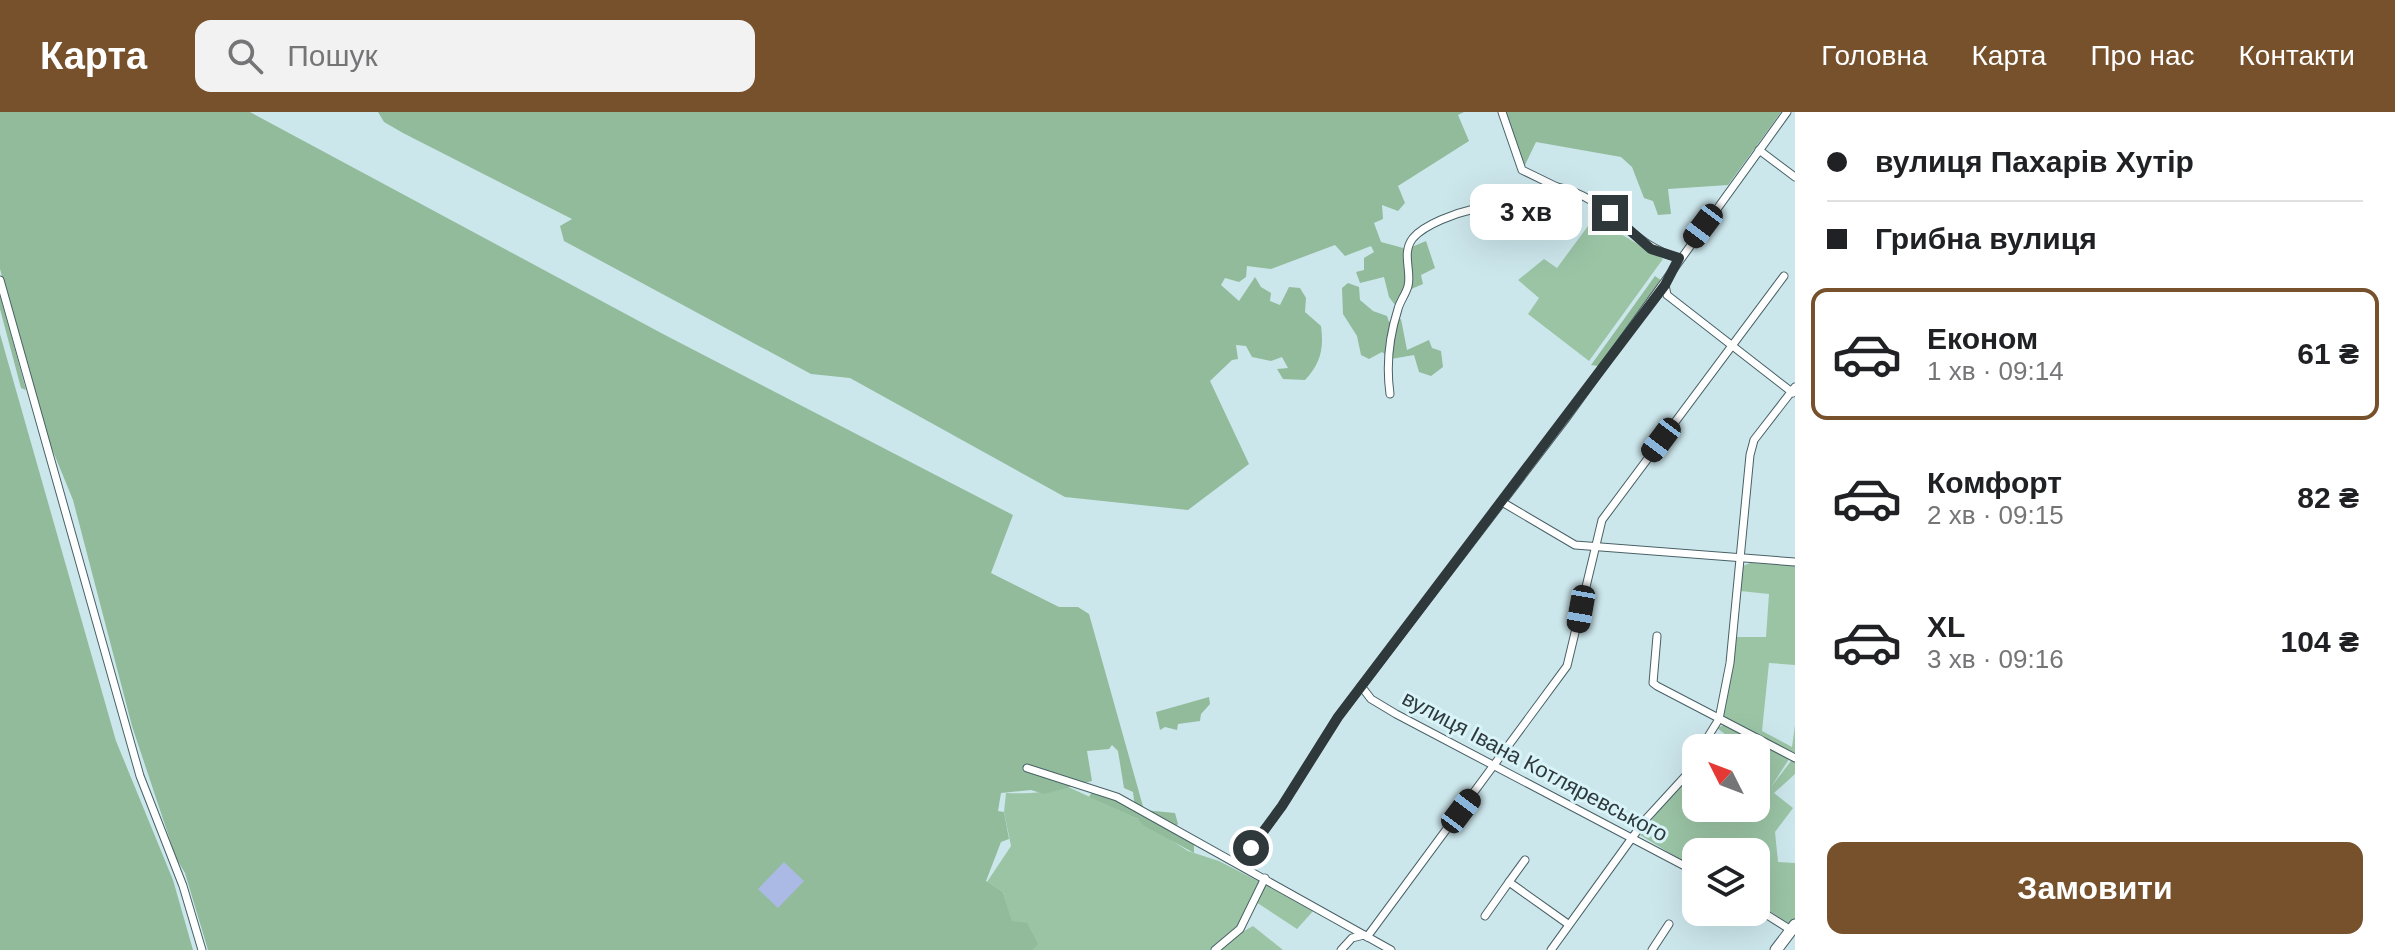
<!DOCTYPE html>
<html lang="uk">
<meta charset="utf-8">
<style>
:root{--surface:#fff;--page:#f2f2f2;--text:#202124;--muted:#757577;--line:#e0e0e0;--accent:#76512c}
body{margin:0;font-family:Arial,sans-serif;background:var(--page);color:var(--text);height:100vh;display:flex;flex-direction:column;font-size:30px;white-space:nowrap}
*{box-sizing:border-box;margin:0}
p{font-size:26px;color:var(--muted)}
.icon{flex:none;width:44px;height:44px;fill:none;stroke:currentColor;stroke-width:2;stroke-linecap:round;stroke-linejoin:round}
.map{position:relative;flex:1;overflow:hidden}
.drawer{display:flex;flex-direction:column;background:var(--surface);width:600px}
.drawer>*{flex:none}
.banner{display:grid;align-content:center;height:176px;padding:0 32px;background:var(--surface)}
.needle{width:52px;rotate:312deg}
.fabs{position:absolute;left:1682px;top:622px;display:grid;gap:16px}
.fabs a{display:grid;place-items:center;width:88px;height:88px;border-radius:16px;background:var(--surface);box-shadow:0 8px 32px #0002;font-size:40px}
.end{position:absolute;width:36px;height:36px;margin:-18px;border:10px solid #2f393b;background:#fff;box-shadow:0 0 0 4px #fff}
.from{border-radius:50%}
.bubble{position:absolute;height:56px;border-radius:16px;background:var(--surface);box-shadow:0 8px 32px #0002;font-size:26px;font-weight:600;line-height:56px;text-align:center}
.car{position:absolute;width:24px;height:48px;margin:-24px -12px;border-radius:10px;box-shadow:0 0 6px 2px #0007;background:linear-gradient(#222 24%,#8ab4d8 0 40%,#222 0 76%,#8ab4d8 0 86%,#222 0)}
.banner b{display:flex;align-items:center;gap:28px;height:76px;font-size:30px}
.banner b+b{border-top:2px solid var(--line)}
.banner i{width:20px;height:20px;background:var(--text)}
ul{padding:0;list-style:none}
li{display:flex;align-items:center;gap:24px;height:132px;margin:0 16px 12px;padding:0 16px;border:4px solid transparent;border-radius:16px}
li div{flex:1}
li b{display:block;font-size:30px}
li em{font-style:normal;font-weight:600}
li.current{border-color:var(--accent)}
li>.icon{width:72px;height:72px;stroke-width:1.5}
.action{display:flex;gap:16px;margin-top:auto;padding:16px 32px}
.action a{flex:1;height:92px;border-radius:16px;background:var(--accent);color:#fff;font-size:32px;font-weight:600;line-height:92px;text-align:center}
header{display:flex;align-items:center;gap:48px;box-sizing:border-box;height:112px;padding:0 40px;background:var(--accent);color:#fff}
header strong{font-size:38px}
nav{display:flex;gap:44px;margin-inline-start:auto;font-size:28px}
.search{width:560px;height:72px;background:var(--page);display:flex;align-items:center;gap:20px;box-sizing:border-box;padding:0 28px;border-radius:16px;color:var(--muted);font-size:30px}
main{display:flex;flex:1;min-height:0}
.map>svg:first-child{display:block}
</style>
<header>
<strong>Карта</strong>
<div class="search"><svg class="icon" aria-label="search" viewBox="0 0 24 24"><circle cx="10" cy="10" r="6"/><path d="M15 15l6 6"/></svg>Пошук</div>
<nav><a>Головна</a><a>Карта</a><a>Про нас</a><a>Контакти</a></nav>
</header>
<main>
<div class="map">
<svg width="1795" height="838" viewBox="0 0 1795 838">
<rect width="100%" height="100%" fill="#cce7ec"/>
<g fill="#9bc4a5">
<polygon points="1597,108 1663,147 1589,249 1528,202 1539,186 1518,168 1544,147 1557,156 1588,114"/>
<polygon points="1750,451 1795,452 1795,553 1769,551 1762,619 1792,635 1795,613 1795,643 1724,607 1722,602 1736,525 1766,525 1769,482 1740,479 1743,454"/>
<polygon points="1726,612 1789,647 1771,675 1791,649 1795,649 1795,662 1774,681 1793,696 1775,720 1778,750 1795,751 1795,807 1791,813 1756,790 1756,740 1696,740 1696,757 1640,723 1696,649 1696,696 1756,696 1756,636 1743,636 1717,616"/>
<path d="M 1066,674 L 1138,707 L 1188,739 L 1219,749 L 1314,798 L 1297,817 L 1256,790 L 1231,826 L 1253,814 L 1283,838 L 1033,838 L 1037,831 L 1012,810 L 1003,780 L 987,770 L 1011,734 L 1004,700 L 1006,681 C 1027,682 1046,681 1066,674 Z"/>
</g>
<g fill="#91bb9b">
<polygon points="0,0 250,0 663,222 1013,403 991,461 1059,495 1078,495 1089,502 1144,698 1175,701 1178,712 1173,717 1194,729 1194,741 1143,713 1138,707 1089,685 1094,676 1135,696 1133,680 1124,676 1118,639 1112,633 1109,637 1087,639 1092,669 1044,682 1031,678 1001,681 998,699 1004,700 1009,727 1001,730 986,769 1003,780 1012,809 1027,811 1038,832 1033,838 208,838 185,761 176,746 132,614 73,388 46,322 0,157"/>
<path d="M 378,0 L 1464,0 L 1458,3 L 1469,29 L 1398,74 L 1405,91 L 1398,99 L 1382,93 L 1383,107 L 1374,111 L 1381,130 L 1407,137 L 1426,129 L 1435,156 L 1421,163 L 1423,172 L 1409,178 L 1398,197 L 1389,185 L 1384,165 L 1360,171 L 1356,160 L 1364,158 L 1364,146 L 1374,140 L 1371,134 L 1345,144 L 1335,133 L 1271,157 L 1247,154 L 1246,165 L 1239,170 L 1225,166 L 1221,173 L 1239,189 L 1255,165 L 1261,175 L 1271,181 L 1270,189 L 1280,193 L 1289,175 L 1300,176 L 1306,186 L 1305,200 L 1321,214 C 1324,236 1321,251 1305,268 L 1283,267 L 1277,257 L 1288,256 L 1282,245 L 1271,249 L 1252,245 L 1246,234 L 1236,233 L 1238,247 L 1232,248 L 1210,269 L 1249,352 L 1188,398 L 1065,385 L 850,266 L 811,262 L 564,129 L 560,114 L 572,107 L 403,21 L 384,10 Z"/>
<polygon points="1502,0 1781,0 1728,73 1668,77 1671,102 1658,103 1653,89 1644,86 1632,55 1621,45 1536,30 1525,53 1518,51"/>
<polygon points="1655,164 1662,169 1604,248 1598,254 1591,253"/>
<polygon points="1348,171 1359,175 1360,188 1373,199 1387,204 1389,210 1401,207 1407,238 1429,228 1432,236 1441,239 1443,255 1431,264 1419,260 1414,243 1391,247 1382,240 1369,247 1361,243 1357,224 1343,202 1342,176"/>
<polygon points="0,182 26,278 21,276 0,197"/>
<polygon points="0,222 116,629 173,768 193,838 0,838"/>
<polygon points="1209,585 1210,592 1201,602 1200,609 1178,612 1177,618 1165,615 1160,618 1156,600"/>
</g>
<polygon fill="#abbae5" points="784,750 804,769 778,796 758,777"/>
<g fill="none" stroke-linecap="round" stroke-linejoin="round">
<g stroke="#496166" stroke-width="9">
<g id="minor">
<polyline points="1502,0 1522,58 1557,75"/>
<polyline points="1759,38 1795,65"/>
<polyline points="0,168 140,664 183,774 202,838"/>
<polyline points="1665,173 1667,183 1793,281"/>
<path d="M 1390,282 C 1386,253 1389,225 1398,197 C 1400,189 1406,182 1408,174 C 1412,159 1401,141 1413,126 C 1425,112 1456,101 1474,97 C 1494,92 1506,116 1525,114 L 1557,75 C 1611,86 1627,132 1679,146"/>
<polyline points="1502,390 1575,433 1795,450"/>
<polyline points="1657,524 1653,571 1657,574 1795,646"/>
<polyline points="1361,574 1371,587 1396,602 1696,760"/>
<polyline points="1701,636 1719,607 1730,551 1750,343 1754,328 1795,275"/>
<polyline points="1027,656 1117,685 1391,838"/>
<polyline points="1240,753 1282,694 1338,605 1564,309 1787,0"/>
<polyline points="1509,770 1525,748"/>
<polyline points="1756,796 1791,818"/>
<polyline points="1485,804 1509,770 1568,812"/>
<polyline points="1367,825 1567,554 1602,408 1784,164"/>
<polyline points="1215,838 1240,817 1265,766"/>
<polyline points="1341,838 1352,826 1364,823"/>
<polyline points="1551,838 1645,708 1689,660 1696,645"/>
<polyline points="1652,838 1669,812"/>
</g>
</g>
<g stroke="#496166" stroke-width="13">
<polyline id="primary" points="1776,838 1795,813"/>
</g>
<use href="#minor" stroke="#fff" stroke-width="7"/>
<use href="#primary" stroke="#fff" stroke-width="11"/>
</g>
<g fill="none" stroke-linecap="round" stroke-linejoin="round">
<polyline stroke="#2f393b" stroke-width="10" points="1251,736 1282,694 1338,605 1665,173 1679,146 1651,137 1610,101"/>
</g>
<g text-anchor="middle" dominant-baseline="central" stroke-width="6" stroke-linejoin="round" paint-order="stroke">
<g font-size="22" fill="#2f393b" stroke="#d9f4f9">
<text transform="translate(1535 654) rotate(28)">вулиця Івана Котляревського</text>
</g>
</g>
</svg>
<div class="fabs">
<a><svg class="needle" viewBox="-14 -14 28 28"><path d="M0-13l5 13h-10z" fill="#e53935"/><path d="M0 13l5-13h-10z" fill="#757577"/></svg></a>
<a><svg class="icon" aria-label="layers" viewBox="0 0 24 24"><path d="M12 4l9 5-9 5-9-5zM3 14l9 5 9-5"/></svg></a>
</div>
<i class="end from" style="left:1251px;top:736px"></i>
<i class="end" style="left:1610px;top:101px"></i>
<div class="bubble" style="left:1470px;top:72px;width:112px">3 хв</div>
<i class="car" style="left:1703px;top:114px;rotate:217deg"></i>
<i class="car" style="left:1661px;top:328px;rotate:217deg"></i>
<i class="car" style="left:1581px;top:497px;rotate:190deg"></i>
<i class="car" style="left:1461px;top:699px;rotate:37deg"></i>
</div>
<section class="drawer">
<div class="banner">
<b><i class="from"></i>вулиця Пахарів Хутір</b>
<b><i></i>Грибна вулиця</b>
</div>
<ul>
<li class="current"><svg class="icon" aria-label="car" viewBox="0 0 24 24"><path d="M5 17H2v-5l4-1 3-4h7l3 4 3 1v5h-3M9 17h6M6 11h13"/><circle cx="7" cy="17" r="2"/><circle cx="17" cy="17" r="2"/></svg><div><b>Економ</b><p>1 хв · 09:14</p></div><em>61 ₴</em></li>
<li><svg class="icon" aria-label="car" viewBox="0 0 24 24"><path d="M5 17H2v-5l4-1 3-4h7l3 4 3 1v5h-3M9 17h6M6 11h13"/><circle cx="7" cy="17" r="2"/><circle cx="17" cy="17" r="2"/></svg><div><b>Комфорт</b><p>2 хв · 09:15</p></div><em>82 ₴</em></li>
<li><svg class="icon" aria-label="car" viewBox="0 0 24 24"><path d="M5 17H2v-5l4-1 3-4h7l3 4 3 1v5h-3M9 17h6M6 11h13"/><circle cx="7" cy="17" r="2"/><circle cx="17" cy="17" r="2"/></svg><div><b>XL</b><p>3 хв · 09:16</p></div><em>104 ₴</em></li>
</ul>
<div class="action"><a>Замовити</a></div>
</section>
</main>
